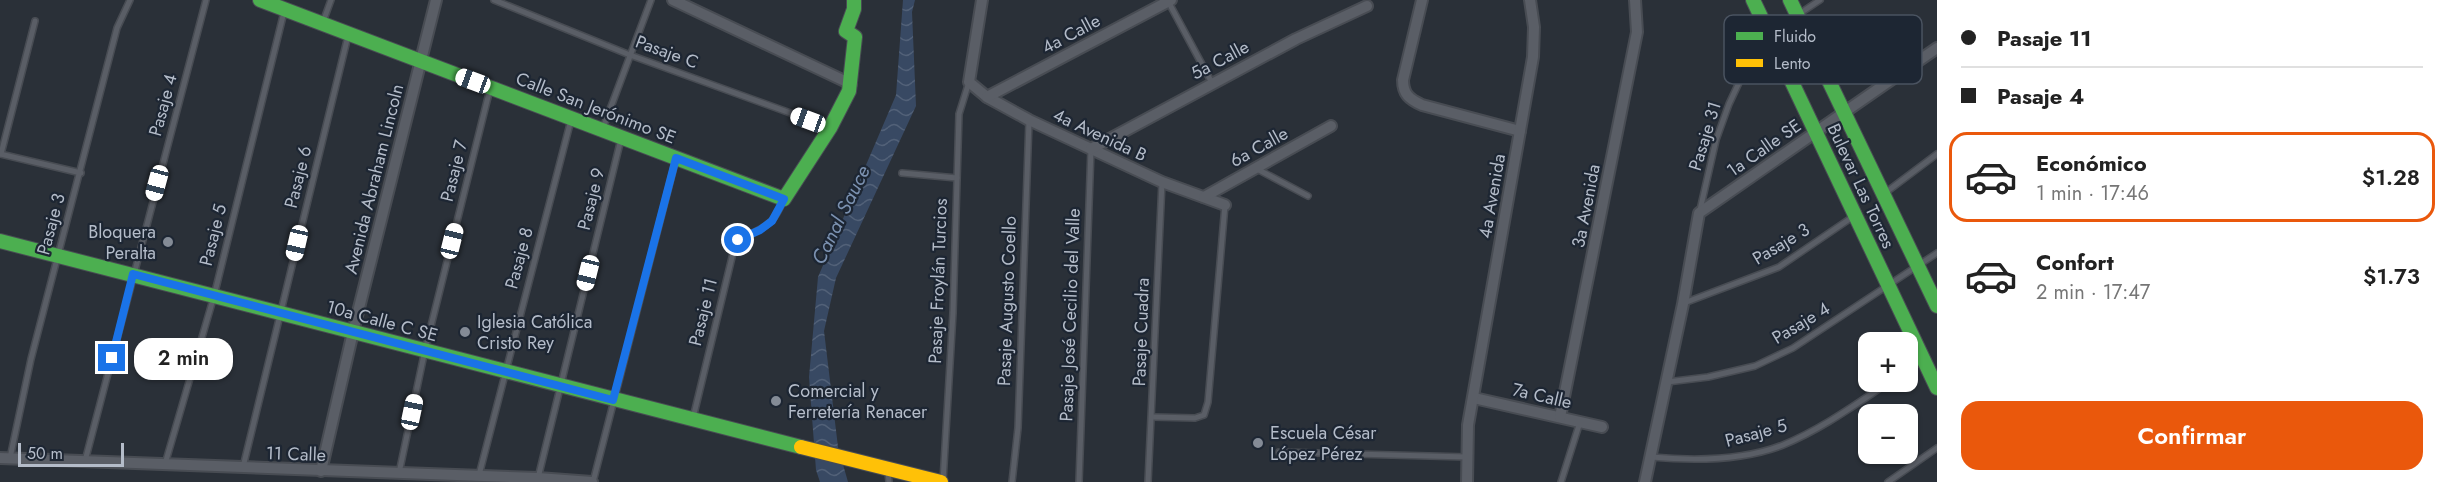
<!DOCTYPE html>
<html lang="es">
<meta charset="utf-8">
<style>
:root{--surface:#fff;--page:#f2f2f2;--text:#222;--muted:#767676;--line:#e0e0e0;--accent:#ea580c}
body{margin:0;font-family:Jost,sans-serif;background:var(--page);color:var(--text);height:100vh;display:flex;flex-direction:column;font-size:22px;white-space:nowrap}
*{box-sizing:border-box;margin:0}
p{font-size:20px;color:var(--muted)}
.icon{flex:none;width:33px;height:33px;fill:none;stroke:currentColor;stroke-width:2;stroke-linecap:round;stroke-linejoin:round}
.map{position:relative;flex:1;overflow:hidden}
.details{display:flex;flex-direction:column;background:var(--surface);width:510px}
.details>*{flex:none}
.top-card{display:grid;align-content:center;height:132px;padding:0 24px;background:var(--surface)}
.buttons{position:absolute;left:1858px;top:332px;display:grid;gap:12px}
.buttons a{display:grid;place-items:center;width:60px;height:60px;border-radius:12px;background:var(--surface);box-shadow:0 2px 4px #0004;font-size:30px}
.scale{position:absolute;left:18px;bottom:15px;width:106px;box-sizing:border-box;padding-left:6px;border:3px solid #b4bcc9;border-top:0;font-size:16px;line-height:21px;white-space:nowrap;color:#b4bcc9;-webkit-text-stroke:4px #1d2633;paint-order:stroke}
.end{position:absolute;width:27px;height:27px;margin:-14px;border:8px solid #1a73e8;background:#fff;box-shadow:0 0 0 3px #fff}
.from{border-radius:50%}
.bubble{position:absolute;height:42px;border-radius:18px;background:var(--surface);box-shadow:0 2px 4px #0004;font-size:20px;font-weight:600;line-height:42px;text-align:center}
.car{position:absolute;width:18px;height:36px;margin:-18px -9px;border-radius:8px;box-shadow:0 0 4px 2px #0007;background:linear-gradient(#fff 24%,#345 0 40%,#fff 0 76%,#345 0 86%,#fff 0)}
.top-card b{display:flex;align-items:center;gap:21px;height:57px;font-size:22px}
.top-card b+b{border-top:2px solid var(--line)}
.top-card i{width:15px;height:15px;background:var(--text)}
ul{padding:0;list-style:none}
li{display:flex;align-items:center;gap:18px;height:90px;margin:0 12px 9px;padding:0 12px;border:3px solid transparent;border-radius:18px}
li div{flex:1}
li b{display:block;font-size:22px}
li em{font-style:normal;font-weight:600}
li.active{border-color:var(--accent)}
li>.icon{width:54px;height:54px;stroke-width:1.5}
.primary-button{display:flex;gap:12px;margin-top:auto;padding:12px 24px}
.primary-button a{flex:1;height:69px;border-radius:18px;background:var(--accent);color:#fff;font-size:24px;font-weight:600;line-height:69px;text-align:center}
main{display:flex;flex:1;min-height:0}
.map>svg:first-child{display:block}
</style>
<main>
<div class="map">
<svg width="1937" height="482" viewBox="0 0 1937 482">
<defs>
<pattern id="water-waves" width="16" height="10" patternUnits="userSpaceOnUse" patternTransform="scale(1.5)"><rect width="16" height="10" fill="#384963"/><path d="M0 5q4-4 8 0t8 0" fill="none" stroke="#526178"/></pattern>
</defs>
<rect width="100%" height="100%" fill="#2a3038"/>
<polygon fill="url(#water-waves)" points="903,0 915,0 912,12 916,106 836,278 824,331 838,447 848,482 820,482 816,470 809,377 818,277 896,95"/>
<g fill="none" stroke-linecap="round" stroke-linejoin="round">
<g stroke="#484c53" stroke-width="8">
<g id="lane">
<polyline points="494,0 630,55 829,127"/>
<polyline points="1168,1 1212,83"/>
<polyline points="1799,14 1820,0"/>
<polyline points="323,22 331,0"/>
<polyline points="603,128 651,0"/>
<polyline points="0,154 81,173"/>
<polyline points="1,154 35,21"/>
<polyline points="1257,169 1308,196"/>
<polyline points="902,173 957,178"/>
<polyline points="1885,193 1937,154"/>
<polyline points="1700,210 1716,140 1729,104 1757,44 1757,19"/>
<polyline points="1684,303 1779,267 1854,216"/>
<polyline points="1908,370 1922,360"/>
<polyline points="1667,382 1708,377 1755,366 1793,348 1937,253"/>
<polyline points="1153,417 1195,418 1204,415 1208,402 1225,205"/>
<path d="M 693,418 L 734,249 C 743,232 756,235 769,223 C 776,218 779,209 783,202"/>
<polyline points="1279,452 1467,457"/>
<path d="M 1651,457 C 1694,461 1742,461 1783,445 C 1822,429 1856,404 1891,381"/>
<polyline points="10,458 31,359 117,28 130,0"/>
<polyline points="85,461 206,0"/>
<polyline points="165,464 214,296 284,12"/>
<polyline points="243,467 348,36"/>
<polyline points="888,472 889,482"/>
<polyline points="399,473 425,350 490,89"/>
<polyline points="479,475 571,120"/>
<polyline points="538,478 621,139"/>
<polyline points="943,481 953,313 959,114 969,82"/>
<polyline points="593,482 676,159"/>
<polyline points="1012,482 1018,428 1029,121"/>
<polyline points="1079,482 1091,149"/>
<polyline points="1148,482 1162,182"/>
<polyline points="1561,482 1580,422"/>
<polyline points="1888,482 1937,448"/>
</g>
</g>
<g stroke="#484c53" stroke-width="14">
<g id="street">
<polyline points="673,0 851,84"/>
<polyline points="982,0 969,82 987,97 1029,120 1162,182 1225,205"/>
<path d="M 1422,0 L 1403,80 C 1403,94 1409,99 1422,105 L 1520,131"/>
<polyline points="987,97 1171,0"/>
<polyline points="1091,149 1296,39 1367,6"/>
<polyline points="1204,197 1331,126"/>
<polyline points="1474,398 1602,427"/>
<polyline points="1560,417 1637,32 1635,0"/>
<polyline points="0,458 538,478 592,482"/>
<polyline points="321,471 353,332 436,0"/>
<polyline points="1467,482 1468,425 1533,57 1534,27 1530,0"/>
<polyline points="1645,482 1683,304 1699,213 1937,48"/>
</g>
</g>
<g stroke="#484c53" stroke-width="16">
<g id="fast">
<polyline points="260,0 784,199 830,128 849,91 855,37 846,31 854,9 854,0"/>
<polyline points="1753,0 1937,388"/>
<polyline points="1790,0 1937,306"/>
<polyline points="0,241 801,447"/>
</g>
</g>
<g stroke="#484c53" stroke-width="16">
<polyline id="slow" points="801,447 941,482"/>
</g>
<use href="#lane" stroke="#5a5e66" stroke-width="5"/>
<use href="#street" stroke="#5a5e66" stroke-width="10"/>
<use href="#fast" stroke="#4caf50" stroke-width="14"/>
<use href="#slow" stroke="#ffc107" stroke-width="14"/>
</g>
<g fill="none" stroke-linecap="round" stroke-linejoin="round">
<polyline stroke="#1a73e8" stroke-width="8" points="112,358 133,274 613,400 676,158 784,199 772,221 760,230 738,240"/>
</g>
<g fill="#848b96" stroke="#1d2633" stroke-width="2">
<circle cx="168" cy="242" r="6"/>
<circle cx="465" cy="332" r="6"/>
<circle cx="776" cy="401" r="6"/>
<circle cx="1258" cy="443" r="6"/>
</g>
<g text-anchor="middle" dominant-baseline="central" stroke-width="4.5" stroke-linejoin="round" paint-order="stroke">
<g font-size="18" fill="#b4bcc9" stroke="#1d2633">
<text transform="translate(1071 34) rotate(-28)">4a Calle</text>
<text transform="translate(667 52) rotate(20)">Pasaje C</text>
<text transform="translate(1220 60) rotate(-28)">5a Calle</text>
<text transform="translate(163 105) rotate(-75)">Pasaje 4</text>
<text transform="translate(596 108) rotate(21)">Calle San Jerónimo SE</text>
<text transform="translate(1100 135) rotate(25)">4a Avenida B</text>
<text transform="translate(1705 136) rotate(-73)">Pasaje 31</text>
<text transform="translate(1259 147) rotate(-29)">6a Calle</text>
<text transform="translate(1764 148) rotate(-35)">1a Calle SE</text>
<text transform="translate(454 171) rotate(-76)">Pasaje 7</text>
<text transform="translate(298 177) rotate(-76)">Pasaje 6</text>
<text transform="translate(374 179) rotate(-76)">Avenida Abraham Lincoln</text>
<text transform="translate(1861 186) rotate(65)">Bulevar Las Torres</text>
<text transform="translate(1492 196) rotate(-80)">4a Avenida</text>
<text transform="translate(591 199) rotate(-76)">Pasaje 9</text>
<text transform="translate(1586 206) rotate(-79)">3a Avenida</text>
<text transform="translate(51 224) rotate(-75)">Pasaje 3</text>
<text transform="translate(213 235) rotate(-76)">Pasaje 5</text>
<text transform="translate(1781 244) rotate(-31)">Pasaje 3</text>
<text transform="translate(519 258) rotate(-75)">Pasaje 8</text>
<text transform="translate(938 281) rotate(-88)">Pasaje Froylán Turcios</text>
<text transform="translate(1007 301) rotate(-88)">Pasaje Augusto Coello</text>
<text transform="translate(703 312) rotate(-76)">Pasaje 11</text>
<text transform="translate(1070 315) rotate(-88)">Pasaje José Cecilio del Valle</text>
<text transform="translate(382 321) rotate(15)">10a Calle C SE</text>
<text transform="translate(1801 323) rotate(-31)">Pasaje 4</text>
<text transform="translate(1141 332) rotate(-88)">Pasaje Cuadra</text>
<text transform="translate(1542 396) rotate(13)">7a Calle</text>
<text transform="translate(1756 433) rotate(-15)">Pasaje 5</text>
<text transform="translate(296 454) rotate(2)">11 Calle</text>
</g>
<g font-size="18" fill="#b4bcc9" stroke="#1d2633" text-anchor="start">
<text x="156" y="232" text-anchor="end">Bloquera<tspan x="156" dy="21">Peralta</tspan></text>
<text x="477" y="322">Iglesia Católica<tspan x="477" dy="21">Cristo Rey</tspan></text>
<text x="788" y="391">Comercial y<tspan x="788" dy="21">Ferretería Renacer</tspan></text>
<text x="1270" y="433">Escuela César<tspan x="1270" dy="21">López Pérez</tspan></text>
</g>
<g font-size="20" font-style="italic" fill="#7c92b1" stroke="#1d2633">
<text transform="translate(841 215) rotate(-64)">Canal Sauce</text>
</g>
</g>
<rect x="1724" y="15" width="198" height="69" rx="9" fill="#1d2633" stroke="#4a5360" stroke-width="1.5"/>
<rect x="1736" y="32" width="27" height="8" fill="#4caf50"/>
<rect x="1736" y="59" width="27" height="8" fill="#ffc107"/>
<g font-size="16" fill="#b4bcc9">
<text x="1774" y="42">Fluido</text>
<text x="1774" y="69">Lento</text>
</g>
</svg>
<div class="buttons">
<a>+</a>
<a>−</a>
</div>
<div class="scale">50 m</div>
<i class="end from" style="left:738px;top:240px"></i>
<i class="end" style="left:112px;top:358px"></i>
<div class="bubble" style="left:134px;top:338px;width:99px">2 min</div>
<i class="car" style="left:473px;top:81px;rotate:290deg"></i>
<i class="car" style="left:808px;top:120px;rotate:290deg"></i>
<i class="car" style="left:157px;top:183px;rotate:195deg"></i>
<i class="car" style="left:452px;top:241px;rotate:14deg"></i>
<i class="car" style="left:297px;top:243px;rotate:193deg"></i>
<i class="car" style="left:588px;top:273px;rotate:194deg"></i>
<i class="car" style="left:412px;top:412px;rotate:12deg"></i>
</div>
<section class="details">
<div class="top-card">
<b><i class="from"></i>Pasaje 11</b>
<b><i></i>Pasaje 4</b>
</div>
<ul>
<li class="active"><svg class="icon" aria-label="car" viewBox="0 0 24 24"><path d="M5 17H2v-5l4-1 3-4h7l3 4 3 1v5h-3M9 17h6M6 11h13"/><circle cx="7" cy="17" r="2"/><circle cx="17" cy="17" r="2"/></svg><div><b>Económico</b><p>1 min · 17:46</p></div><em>$1.28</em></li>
<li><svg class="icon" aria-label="car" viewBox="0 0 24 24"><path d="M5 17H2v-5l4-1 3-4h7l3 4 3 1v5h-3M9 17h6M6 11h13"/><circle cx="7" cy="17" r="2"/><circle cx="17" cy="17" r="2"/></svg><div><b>Confort</b><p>2 min · 17:47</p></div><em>$1.73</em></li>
</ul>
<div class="primary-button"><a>Confirmar</a></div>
</section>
</main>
